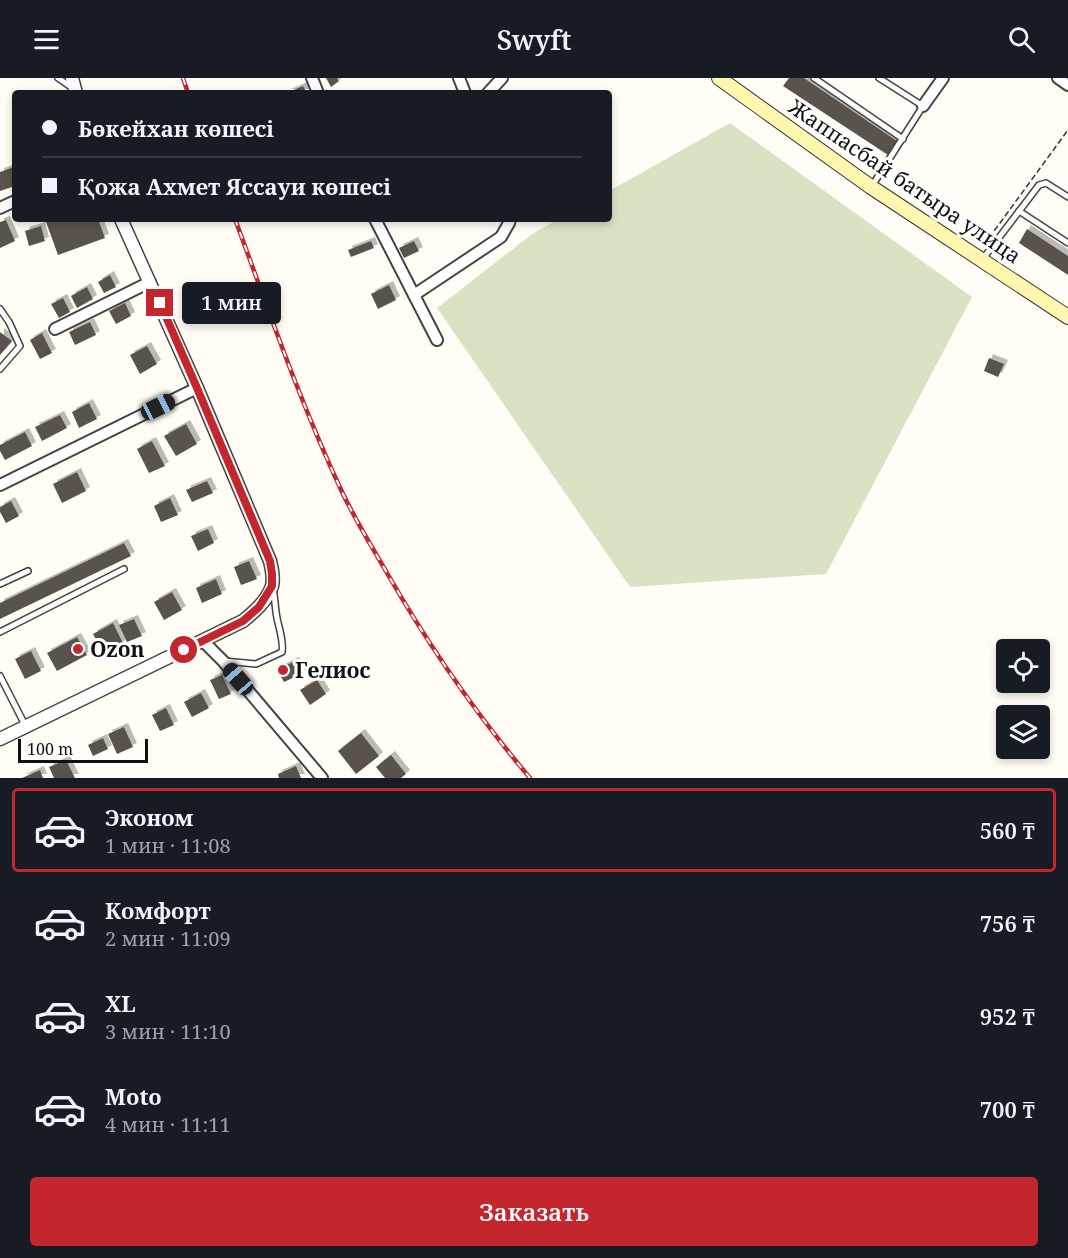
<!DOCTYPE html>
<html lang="ru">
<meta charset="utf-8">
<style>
:root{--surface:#171b24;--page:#242831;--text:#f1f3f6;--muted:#9ea1a6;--line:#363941;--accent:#c4262e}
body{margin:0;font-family:"Noto Serif",serif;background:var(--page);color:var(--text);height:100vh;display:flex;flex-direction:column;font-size:22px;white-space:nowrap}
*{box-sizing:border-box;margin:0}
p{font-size:20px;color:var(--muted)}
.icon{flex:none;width:33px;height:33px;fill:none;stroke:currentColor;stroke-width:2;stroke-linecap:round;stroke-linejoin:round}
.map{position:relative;height:700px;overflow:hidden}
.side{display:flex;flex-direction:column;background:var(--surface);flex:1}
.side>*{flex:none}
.hud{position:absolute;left:12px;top:12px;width:600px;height:132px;border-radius:6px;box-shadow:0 3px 9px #0003;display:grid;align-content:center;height:132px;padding:0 30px;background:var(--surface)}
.fabs{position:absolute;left:996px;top:561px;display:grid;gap:12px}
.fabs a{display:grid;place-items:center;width:54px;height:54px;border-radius:6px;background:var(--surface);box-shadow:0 3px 9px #0003;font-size:30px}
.scale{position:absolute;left:18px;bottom:15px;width:130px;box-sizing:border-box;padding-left:6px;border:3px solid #111;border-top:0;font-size:16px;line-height:21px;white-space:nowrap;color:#111;-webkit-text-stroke:4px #fff;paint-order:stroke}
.end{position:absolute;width:27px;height:27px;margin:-14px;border:8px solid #c4262e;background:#fff;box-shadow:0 0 0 3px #fff}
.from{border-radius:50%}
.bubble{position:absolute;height:42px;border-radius:6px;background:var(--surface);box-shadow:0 3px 9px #0003;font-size:20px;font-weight:600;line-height:42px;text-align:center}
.car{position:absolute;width:18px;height:36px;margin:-18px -9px;border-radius:8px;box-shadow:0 0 4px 2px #0007;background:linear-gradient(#222 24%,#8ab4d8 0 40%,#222 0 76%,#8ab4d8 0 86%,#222 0)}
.hud b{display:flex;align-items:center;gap:21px;height:57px;font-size:22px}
.hud b+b{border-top:2px solid var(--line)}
.hud i{width:15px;height:15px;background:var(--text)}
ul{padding:10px 0 0;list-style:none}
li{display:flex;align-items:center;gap:18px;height:84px;margin:0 12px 9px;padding:0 18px;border:3px solid transparent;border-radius:6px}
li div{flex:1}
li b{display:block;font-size:22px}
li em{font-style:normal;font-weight:600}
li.active{border-color:var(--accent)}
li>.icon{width:54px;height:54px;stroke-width:1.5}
.action{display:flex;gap:12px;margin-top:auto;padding:12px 30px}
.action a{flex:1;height:69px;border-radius:6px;background:var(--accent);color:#fff;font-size:24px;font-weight:600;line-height:69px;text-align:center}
header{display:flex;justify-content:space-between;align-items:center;height:78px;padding:0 30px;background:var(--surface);font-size:27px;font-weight:600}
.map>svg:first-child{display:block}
</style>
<header><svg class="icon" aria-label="menu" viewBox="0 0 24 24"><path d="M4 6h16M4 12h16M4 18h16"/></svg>Swyft<svg class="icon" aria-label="search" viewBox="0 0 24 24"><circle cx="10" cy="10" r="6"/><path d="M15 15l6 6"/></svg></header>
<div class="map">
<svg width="1068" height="700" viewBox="0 0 1068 700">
<defs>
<filter id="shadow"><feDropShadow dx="4" dy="-4" stdDeviation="0" flood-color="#0004"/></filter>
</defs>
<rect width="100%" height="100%" fill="#fffdf5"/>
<polygon fill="#d9e3c4" points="730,45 972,219 826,496 630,509 437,230 532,156 559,141 609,141 609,113"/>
<g fill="#5a524d" filter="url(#shadow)">
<polygon points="326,0 337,0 339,3 331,9"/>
<polygon points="789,0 804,0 897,63 888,77 783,8"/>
<polygon points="303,8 307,15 287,15"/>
<polygon points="14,89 15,93 15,108 0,113 0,94"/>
<polygon points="45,141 98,141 105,160 58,177"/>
<polygon points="6,142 15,163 0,170 0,144"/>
<polygon points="41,148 45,163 29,168 25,153"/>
<polygon points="1027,151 1068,178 1068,197 1019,165"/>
<polygon points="371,163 374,170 351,179 348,172"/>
<polygon points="414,163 419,173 404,180 399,170"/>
<polygon points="110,197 116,209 104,215 98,204"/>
<polygon points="389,207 396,222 378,231 371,216"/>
<polygon points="87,209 93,221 77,230 71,218"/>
<polygon points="63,220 70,234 59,240 51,226"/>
<polygon points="125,225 131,238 116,246 109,233"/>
<polygon points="90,244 96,257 75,267 69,254"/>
<polygon points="0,254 12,263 0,277"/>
<polygon points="42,255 52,275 40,281 30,262"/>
<polygon points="147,268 157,286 140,296 130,277"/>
<polygon points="989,280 1004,286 998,299 984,293"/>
<polygon points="89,325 97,341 79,350 72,334"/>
<polygon points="60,337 67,350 42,363 35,349"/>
<polygon points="186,346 197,366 176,378 164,358"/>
<polygon points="25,354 32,368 5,382 0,373 0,367"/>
<polygon points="152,363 165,388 149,395 137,371"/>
<polygon points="77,394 86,413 62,425 53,406"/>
<polygon points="207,403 213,415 192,424 186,412"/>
<polygon points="170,420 178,437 161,444 154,428"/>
<polygon points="11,423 19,438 6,445 0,434 0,429"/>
<polygon points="208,451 214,465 198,473 191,458"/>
<polygon points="124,465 131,478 0,541 0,525"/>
<polygon points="249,483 257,501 241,507 234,489"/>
<polygon points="216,501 222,516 202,525 196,510"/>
<polygon points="172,514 182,532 164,542 154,524"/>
<polygon points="134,541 142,558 127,564 119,547"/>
<polygon points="113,545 123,565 104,576 93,556"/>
<polygon points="77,559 87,577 57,593 47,575"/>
<polygon points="31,573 41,593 25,601 15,581"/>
<polygon points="295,583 301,596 284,604 277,592"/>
<polygon points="222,597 231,616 219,621 210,602"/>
<polygon points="317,602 326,616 310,627 300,612"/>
<polygon points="201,615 209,630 192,639 184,624"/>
<polygon points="166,630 174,647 160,653 152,637"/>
<polygon points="124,649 133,669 117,676 108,656"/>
<polygon points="361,655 379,678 356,696 338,673"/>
<polygon points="103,660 108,671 93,678 88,667"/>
<polygon points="391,677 406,696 401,700 385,700 376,689"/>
<polygon points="66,682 75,700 54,700 49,689"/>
<polygon points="296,688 301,700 279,700 278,696"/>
<polygon points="40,692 43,700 22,700"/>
</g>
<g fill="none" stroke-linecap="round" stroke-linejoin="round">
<g stroke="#444" stroke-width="8">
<g id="service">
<polyline points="58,0 71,9"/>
<polyline points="814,0 903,61"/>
<polyline points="872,108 923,28 879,0"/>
<polyline points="1019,133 1068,165"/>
<polyline points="982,182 1039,107 1046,105 1068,119"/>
<polyline points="0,231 9,244 20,268 0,291"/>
<polyline points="0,506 28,493"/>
<polyline points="0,554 124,491"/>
<path d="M 224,583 L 256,586 L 282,574 C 284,563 279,551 277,540 C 275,530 275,520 273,510"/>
<polyline points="0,598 25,647"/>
</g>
</g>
<g stroke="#444" stroke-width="14">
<g id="minor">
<polyline points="312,0 318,15"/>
<polyline points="459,0 465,15"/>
<polyline points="1058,0 1068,7"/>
<polyline points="488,15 502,0"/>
<polyline points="923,28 943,0"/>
<polyline points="0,130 15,123"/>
<polyline points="375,141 437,262"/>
<polyline points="414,217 501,159 509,145 510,141"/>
<polyline points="55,251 150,204"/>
<polyline points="0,407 197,310"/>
<polyline points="203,563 223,583 322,700"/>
</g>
</g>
<g stroke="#444" stroke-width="15">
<g id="tertiary">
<polyline points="72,0 76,15"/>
<path d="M 0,661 L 243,543 C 254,534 267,523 272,508 C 274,500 272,491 270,483 L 197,310 L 121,141"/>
</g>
</g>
<g stroke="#333" stroke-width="16">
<polyline id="secondary" points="719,0 871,109 1068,239"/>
</g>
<polyline stroke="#333" stroke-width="1.5" stroke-dasharray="6 3" stroke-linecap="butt" points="989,160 1068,52"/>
<use href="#service" stroke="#fff" stroke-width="5"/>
<use href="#minor" stroke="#fff" stroke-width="10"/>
<use href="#tertiary" stroke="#fff" stroke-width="12"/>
<use href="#secondary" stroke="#fff6b0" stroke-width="14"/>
<g stroke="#c4262e" stroke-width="4.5">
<g id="rail">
<polyline points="183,0 188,15"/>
<path d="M 235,141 C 269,233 301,327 343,416 C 356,443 372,469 387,495 C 429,568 476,636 530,700"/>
</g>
</g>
<use href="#rail" stroke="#fff" stroke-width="2" stroke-dasharray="7" stroke-linecap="butt"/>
</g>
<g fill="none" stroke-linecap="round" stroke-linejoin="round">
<polyline stroke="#c4262e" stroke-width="8" points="160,225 197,310 270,483 272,496 272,508 259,529 243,543 184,572"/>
</g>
<g fill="#c4262e" stroke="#fff" stroke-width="2">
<circle cx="78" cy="571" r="6"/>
<circle cx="283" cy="592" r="6"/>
</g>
<g text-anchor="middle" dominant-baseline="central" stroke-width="6" stroke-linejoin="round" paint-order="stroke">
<g font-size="21" fill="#111" stroke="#fff">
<text transform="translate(905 103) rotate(34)">Жаппасбай батыра улица</text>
</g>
<g font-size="21" font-weight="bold" fill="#111" stroke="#fff" text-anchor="start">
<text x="90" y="571">Ozon</text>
<text x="295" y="592">Гелиос</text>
</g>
</g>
</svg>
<div class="fabs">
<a><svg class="icon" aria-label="locate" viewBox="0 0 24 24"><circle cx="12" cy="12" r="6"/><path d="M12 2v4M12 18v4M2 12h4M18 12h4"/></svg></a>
<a><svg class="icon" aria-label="layers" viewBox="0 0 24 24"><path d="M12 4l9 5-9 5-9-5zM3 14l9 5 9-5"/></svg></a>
</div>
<div class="scale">100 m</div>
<i class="end from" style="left:184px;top:572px"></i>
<i class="end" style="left:160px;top:225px"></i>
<div class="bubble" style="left:182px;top:204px;width:99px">1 мин</div>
<i class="car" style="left:158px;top:329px;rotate:64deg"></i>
<i class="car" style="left:238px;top:601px;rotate:319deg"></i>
<div class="hud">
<b><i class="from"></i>Бөкейхан көшесі</b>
<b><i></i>Қожа Ахмет Яссауи көшесі</b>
</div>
</div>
<section class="side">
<ul>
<li class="active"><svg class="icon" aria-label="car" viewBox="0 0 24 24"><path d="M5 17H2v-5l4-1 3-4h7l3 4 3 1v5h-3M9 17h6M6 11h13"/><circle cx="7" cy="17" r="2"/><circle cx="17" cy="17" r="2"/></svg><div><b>Эконом</b><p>1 мин · 11:08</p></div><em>560 ₸</em></li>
<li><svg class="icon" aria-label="car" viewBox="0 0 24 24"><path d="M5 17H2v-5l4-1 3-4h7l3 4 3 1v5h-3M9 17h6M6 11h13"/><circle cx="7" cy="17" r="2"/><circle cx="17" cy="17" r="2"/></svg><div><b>Комфорт</b><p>2 мин · 11:09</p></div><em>756 ₸</em></li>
<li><svg class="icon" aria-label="car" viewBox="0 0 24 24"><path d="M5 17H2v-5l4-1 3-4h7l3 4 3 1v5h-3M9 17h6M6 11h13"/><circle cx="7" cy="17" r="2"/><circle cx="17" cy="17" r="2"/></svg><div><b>XL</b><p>3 мин · 11:10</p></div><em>952 ₸</em></li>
<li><svg class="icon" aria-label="car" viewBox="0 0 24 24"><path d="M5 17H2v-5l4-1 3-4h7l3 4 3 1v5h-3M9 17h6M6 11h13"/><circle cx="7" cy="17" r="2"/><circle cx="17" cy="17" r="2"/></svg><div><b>Moto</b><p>4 мин · 11:11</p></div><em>700 ₸</em></li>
</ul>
<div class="action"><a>Заказать</a></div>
</section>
